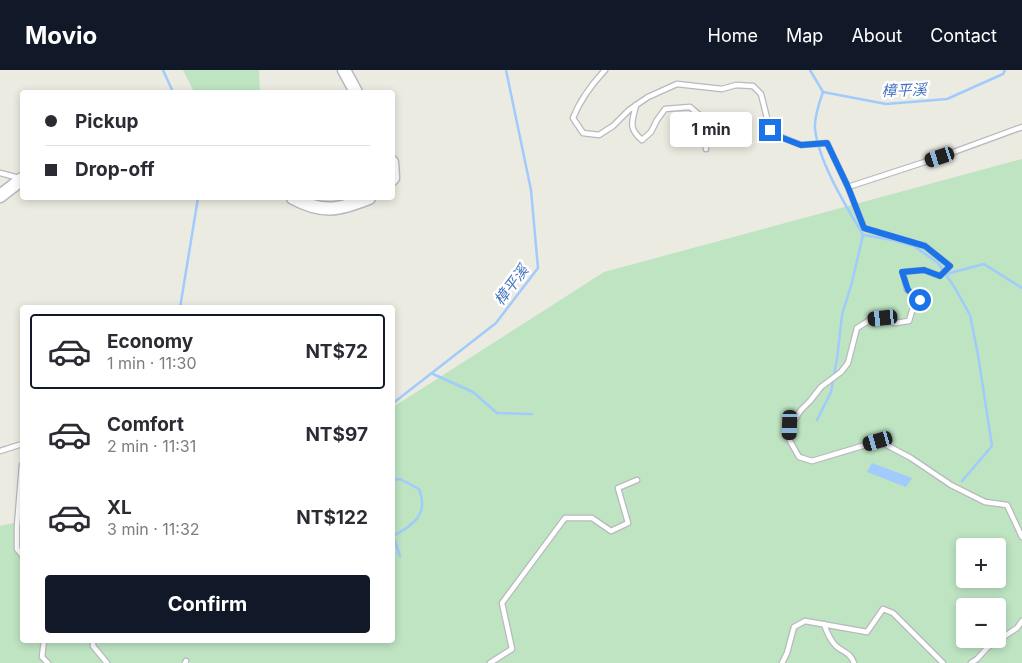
<!DOCTYPE html>
<meta charset="utf-8">
<style>
:root{--surface:#fff;--page:#f7f7f7;--text:#2b2b33;--muted:#7c7c81;--line:#e1e1e2;--accent:#111827}
body{margin:0;font-family:Inter,"Noto Sans TC",sans-serif;background:var(--page);color:var(--text);height:100vh;display:flex;flex-direction:column;font-size:19px;white-space:nowrap}
*{box-sizing:border-box;margin:0}
p{font-size:16px;color:var(--muted)}
.icon{flex:none;width:28px;height:28px;fill:none;stroke:currentColor;stroke-width:2;stroke-linecap:round;stroke-linejoin:round}
.map{position:relative;flex:1;overflow:hidden}
.details{position:absolute;left:20px;top:235px;width:375px;height:338px;display:flex;flex-direction:column;background:var(--surface);border-radius:5px;box-shadow:0 2px 8px #0003}
.details>*{flex:none}
.banner{position:absolute;left:20px;top:20px;width:375px;height:110px;border-radius:5px;box-shadow:0 2px 8px #0003;display:grid;align-content:center;height:110px;padding:0 25px;background:var(--surface)}
.tools{position:absolute;left:956px;top:468px;display:grid;gap:10px}
.tools a{display:grid;place-items:center;width:50px;height:50px;border-radius:5px;background:var(--surface);box-shadow:0 2px 8px #0003;font-size:25px}
.end{position:absolute;width:22px;height:22px;margin:-11px;border:6px solid #1a73e8;background:#fff;box-shadow:0 0 0 2px #fff}
.from{border-radius:50%}
.bubble{position:absolute;height:35px;border-radius:5px;background:var(--surface);box-shadow:0 2px 8px #0003;font-size:16px;font-weight:700;line-height:35px;text-align:center}
.car{position:absolute;width:15px;height:30px;margin:-15px -8px;border-radius:6px;box-shadow:0 0 4px 1px #0007;background:linear-gradient(#222 24%,#8ab4d8 0 40%,#222 0 76%,#8ab4d8 0 86%,#222 0)}
.banner b{display:flex;align-items:center;gap:18px;height:48px;font-size:19px}
.banner b+b{border-top:1px solid var(--line)}
.banner i{width:12px;height:12px;background:var(--text)}
ul{padding:9px 0 0;list-style:none}
li{display:flex;align-items:center;gap:15px;height:75px;margin:0 10px 8px;padding:0 15px;border:2px solid transparent;border-radius:5px}
li div{flex:1}
li b{display:block;font-size:19px}
li em{font-style:normal;font-weight:700}
li.current{border-color:var(--accent)}
li>.icon{width:45px;height:45px;stroke-width:1.5}
.button{display:flex;gap:10px;margin-top:auto;padding:10px 25px}
.button a{flex:1;height:58px;border-radius:5px;background:var(--accent);color:#fff;font-size:20px;font-weight:700;line-height:58px;text-align:center}
header{display:flex;align-items:center;gap:30px;box-sizing:border-box;height:70px;padding:0 25px;background:var(--accent);color:#fff}
header strong{font-size:24px}
nav{display:flex;gap:28px;margin-inline-start:auto;font-size:18px}
.map>svg:first-child{display:block}
</style>
<header>
<strong>Movio</strong>
<nav><a>Home</a><a>Map</a><a>About</a><a>Contact</a></nav>
</header>
<div class="map">
<svg width="1022" height="593" viewBox="0 0 1022 593">
<rect width="100%" height="100%" fill="#ecebe1"/>
<g fill="#bee4c2" fill-rule="evenodd">
<polygon points="183,0 259,0 260,22 194,22"/>
<path d="M 1022,89 L 1022,593 L 0,593 L 0,456 L 22,451 L 22,570 L 392,570 L 393,337 L 604,202 ZM 965,476 L 998,476 L 998,509 L 965,509 ZM 965,536 L 998,536 L 998,569 L 965,569 Z"/>
</g>
<polygon fill="#a1cbfd" points="872,393 912,408 906,417 867,402"/>
<g fill="none" stroke-linecap="round" stroke-linejoin="round">
<g stroke="#a1cbfd" stroke-width="2.5">
<polyline points="163,0 173,22"/>
<polyline points="810,0 823,22 886,34 947,29 1003,4 1005,0"/>
<polyline points="864,165 892,170 914,176 938,193 955,218 970,245 978,285 992,376 962,411"/>
<polyline points="946,204 984,194 1022,218"/>
<polyline points="180,238 198,128"/>
<polyline points="433,304 473,322 497,343 532,344"/>
<polyline points="392,334 496,253 538,198 531,120 506,0"/>
<path d="M 817,350 L 831,322 L 837,289 L 842,245 L 852,212 L 863,165 C 846,136 819,93 815,59 C 814,47 819,33 823,22"/>
<path d="M 392,410 L 400,409 L 419,419 C 429,444 414,455 393,466 L 400,486"/>
</g>
<g stroke="#b7b9be" stroke-width="7">
<g id="lane">
<path d="M 605,0 C 592,14 580,30 573,48 L 583,63 L 599,65 L 613,56 L 629,40 L 648,27 L 677,14 L 722,19 L 736,15 L 753,16 L 761,24 L 770,60 L 781,67 L 801,75 L 827,73 L 848,117"/>
<path d="M 636,35 C 632,52 628,58 642,70 L 651,62 L 657,50 L 665,39 L 690,37 L 704,49 L 706,79"/>
<polyline points="1022,57 940,87 848,117 864,158 925,176 950,196 940,206 924,200 903,202 907,220 920,230 912,241 909,251 895,253 883,248 870,250 857,258 848,293 841,302 821,317 810,331 801,340 791,355 790,371 799,387 812,391 879,371 911,388 951,415 985,432 1007,435 1022,467"/>
<polyline points="0,103 19,108"/>
<polyline points="0,381 22,374"/>
<polyline points="22,395 17,456 17,479 22,485"/>
<path d="M 824,554 C 827,563 830,570 836,576 C 844,583 850,582 854,593"/>
<polyline points="44,570 42,587 48,593"/>
<polyline points="93,570 93,576 107,593"/>
<polyline points="185,593 186,591"/>
<polyline points="490,593 512,579 502,533 565,448 592,448 611,461 628,453 618,418 637,410"/>
<polyline points="782,593 787,583 794,557 805,551 867,562 883,539 893,543 943,593"/>
<polyline points="971,593 977,589 988,577 1017,558 1022,551"/>
</g>
</g>
<g stroke="#b7bac0" stroke-width="15">
<g id="secondary">
<polyline points="344,0 356,22"/>
<polyline points="392,92 393,108 392,109"/>
<polyline points="0,126 22,109"/>
<path d="M 293,128 C 323,144 339,140 369,128"/>
</g>
</g>
<use href="#lane" stroke="#fff" stroke-width="4.5"/>
<use href="#secondary" stroke="#fff" stroke-width="12"/>
</g>
<g fill="none" stroke-linecap="round" stroke-linejoin="round">
<polyline stroke="#1a73e8" stroke-width="6" points="770,60 780,67 801,75 827,73 848,117 864,158 925,176 950,196 940,206 924,200 902,202 908,220 920,230"/>
</g>
<g text-anchor="middle" dominant-baseline="central" stroke-width="5" stroke-linejoin="round" paint-order="stroke">
<g font-size="15" font-style="italic" fill="#4473bf" stroke="#fff">
<text transform="translate(904 20) rotate(-2)">樟平溪</text>
<text transform="translate(511 215) rotate(-53)">樟平溪</text>
</g>
</g>
</svg>
<div class="tools">
<a>+</a>
<a>−</a>
</div>
<i class="end from" style="left:920px;top:230px"></i>
<i class="end" style="left:770px;top:60px"></i>
<div class="bubble" style="left:670px;top:42px;width:82px">1 min</div>
<i class="car" style="left:940px;top:87px;rotate:252deg"></i>
<i class="car" style="left:883px;top:248px;rotate:264deg"></i>
<i class="car" style="left:790px;top:355px;rotate:182deg"></i>
<i class="car" style="left:878px;top:371px;rotate:254deg"></i>
<div class="banner">
<b><i class="from"></i>Pickup</b>
<b><i></i>Drop-off</b>
</div>
<section class="details">
<ul>
<li class="current"><svg class="icon" aria-label="car" viewBox="0 0 24 24"><path d="M5 17H2v-5l4-1 3-4h7l3 4 3 1v5h-3M9 17h6M6 11h13"/><circle cx="7" cy="17" r="2"/><circle cx="17" cy="17" r="2"/></svg><div><b>Economy</b><p>1 min · 11:30</p></div><em>NT$72</em></li>
<li><svg class="icon" aria-label="car" viewBox="0 0 24 24"><path d="M5 17H2v-5l4-1 3-4h7l3 4 3 1v5h-3M9 17h6M6 11h13"/><circle cx="7" cy="17" r="2"/><circle cx="17" cy="17" r="2"/></svg><div><b>Comfort</b><p>2 min · 11:31</p></div><em>NT$97</em></li>
<li><svg class="icon" aria-label="car" viewBox="0 0 24 24"><path d="M5 17H2v-5l4-1 3-4h7l3 4 3 1v5h-3M9 17h6M6 11h13"/><circle cx="7" cy="17" r="2"/><circle cx="17" cy="17" r="2"/></svg><div><b>XL</b><p>3 min · 11:32</p></div><em>NT$122</em></li>
</ul>
<div class="button"><a>Confirm</a></div>
</section>
</div>
